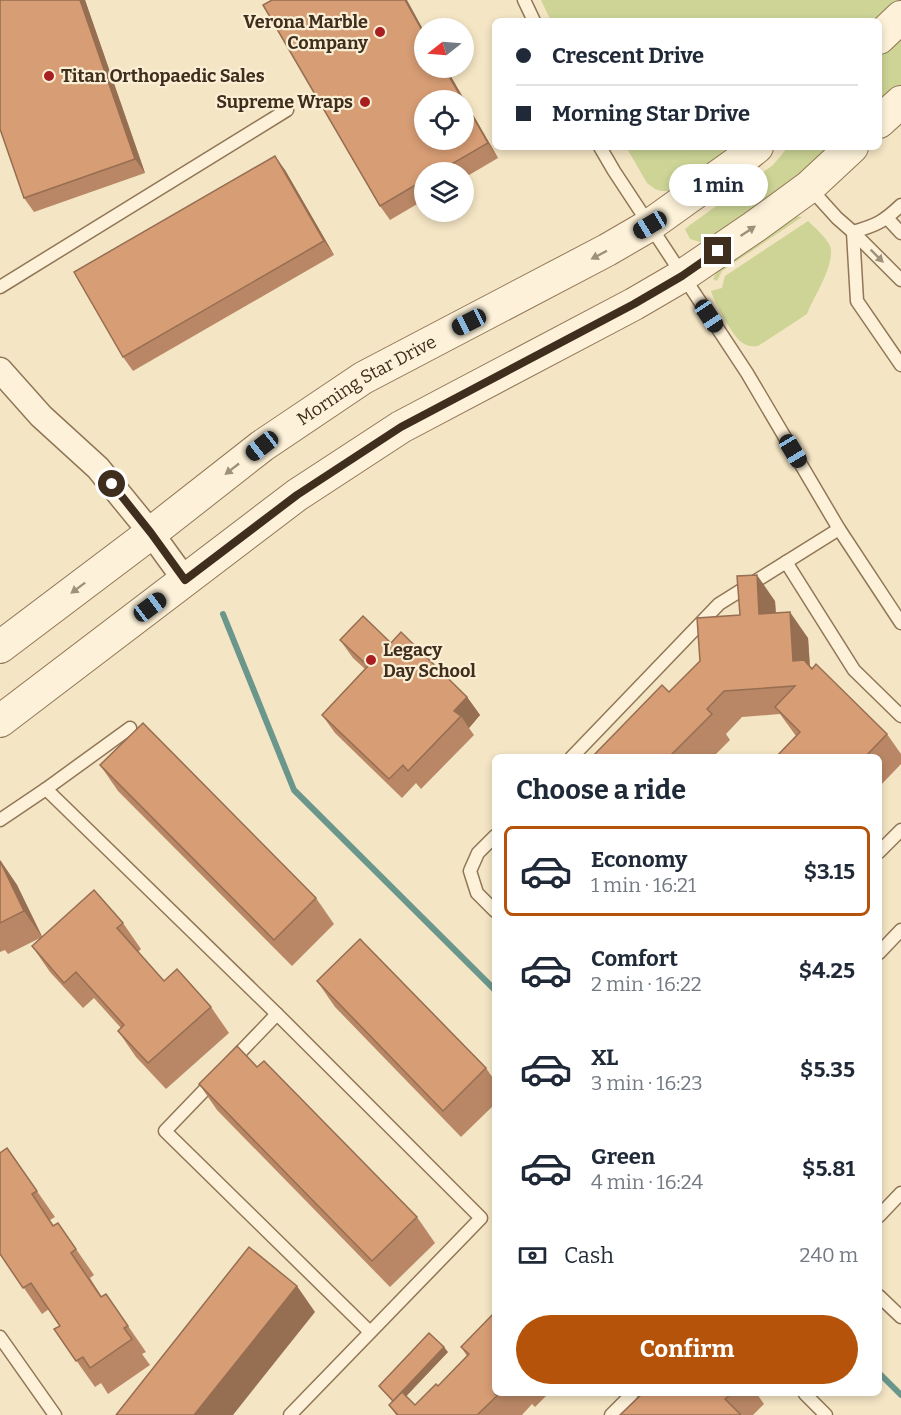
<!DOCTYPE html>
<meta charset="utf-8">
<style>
:root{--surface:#fff;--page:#f2f2f3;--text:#1f2937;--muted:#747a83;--line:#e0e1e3;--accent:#b45309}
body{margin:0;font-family:Bitter,serif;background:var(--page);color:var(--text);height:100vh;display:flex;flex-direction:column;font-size:22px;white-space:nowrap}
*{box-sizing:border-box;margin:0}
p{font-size:20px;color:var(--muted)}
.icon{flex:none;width:33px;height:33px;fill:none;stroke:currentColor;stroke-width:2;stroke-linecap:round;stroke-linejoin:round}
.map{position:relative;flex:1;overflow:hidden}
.panel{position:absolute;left:492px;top:754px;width:390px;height:642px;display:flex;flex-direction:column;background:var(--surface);border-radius:9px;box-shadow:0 3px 9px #0003}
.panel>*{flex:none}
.hud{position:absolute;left:492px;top:18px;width:390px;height:132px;border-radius:9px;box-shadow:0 3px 9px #0003;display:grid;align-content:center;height:132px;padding:0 24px;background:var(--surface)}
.needle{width:39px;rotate:253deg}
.tools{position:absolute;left:414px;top:18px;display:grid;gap:12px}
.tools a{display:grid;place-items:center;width:60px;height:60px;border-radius:50%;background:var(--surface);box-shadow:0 3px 9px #0003;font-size:30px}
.end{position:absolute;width:27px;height:27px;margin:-14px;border:8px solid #3f2d1d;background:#fff;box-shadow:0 0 0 3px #fff}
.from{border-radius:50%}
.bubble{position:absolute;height:42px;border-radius:21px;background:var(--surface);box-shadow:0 3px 9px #0003;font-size:20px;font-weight:700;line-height:42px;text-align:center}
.car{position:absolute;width:18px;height:36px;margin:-18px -9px;border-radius:8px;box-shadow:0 0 4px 2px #0007;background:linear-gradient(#222 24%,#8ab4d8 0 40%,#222 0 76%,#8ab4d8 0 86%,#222 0)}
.hud b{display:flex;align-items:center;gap:21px;height:57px;font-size:22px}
.hud b+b{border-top:2px solid var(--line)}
.hud i{width:15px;height:15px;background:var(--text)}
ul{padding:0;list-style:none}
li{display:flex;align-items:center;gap:18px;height:90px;margin:0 12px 9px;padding:0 12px;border:3px solid transparent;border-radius:9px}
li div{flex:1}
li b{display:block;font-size:22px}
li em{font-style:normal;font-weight:700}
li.selected{border-color:var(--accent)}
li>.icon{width:54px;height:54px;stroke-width:1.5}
h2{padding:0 24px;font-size:27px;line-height:72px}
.pay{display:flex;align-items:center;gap:15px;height:66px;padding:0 24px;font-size:22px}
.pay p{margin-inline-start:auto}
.button{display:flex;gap:12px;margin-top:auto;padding:12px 24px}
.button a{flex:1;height:69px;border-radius:36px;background:var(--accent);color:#fff;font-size:24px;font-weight:700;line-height:69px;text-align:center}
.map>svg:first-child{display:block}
</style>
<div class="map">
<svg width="901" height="1415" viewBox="0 0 901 1415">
<rect width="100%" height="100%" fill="#f4e5c4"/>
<g fill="#cdd496">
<polygon points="541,0 900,0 879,21 551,21"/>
<polygon points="901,33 901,85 879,107 879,55"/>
<polygon points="626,147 740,147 676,191 661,191 655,189 647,183"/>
<polygon points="788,147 833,147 793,182 710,241 700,242 690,239 685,229 690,225 773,165"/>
<polygon points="793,216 802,217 722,271 717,281 713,279 719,268"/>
<path d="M 808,221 C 815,228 826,237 830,246 C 836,261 816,294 809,309 L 807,314 L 758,346 C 752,347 746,346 740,341 C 732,334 714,302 711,291 L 722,288 L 725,276 Z"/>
</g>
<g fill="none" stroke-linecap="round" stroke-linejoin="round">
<g stroke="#6b968b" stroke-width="6">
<polyline points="223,614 294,790 495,990"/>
<polyline points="879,1373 901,1395"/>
</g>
<g stroke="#917657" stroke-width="15">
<g id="service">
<polyline points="524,0 534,21"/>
<polyline points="600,147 614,171 747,373 839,529 901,623"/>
<path d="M 809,187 L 837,218 L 853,232 C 877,225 883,222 901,205"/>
<polyline points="887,218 901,233"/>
<polyline points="853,232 857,301 901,365"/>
<polyline points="853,232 901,280"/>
<polyline points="0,287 287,110"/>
<polyline points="786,562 854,670 901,716"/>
<polyline points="571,758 719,604 839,529"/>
<polyline points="46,789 277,1014 481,1218 290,1415"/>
<polyline points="0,820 46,789 130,728"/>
<polyline points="495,836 478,853 470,871 477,893 495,911"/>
<polyline points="879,852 901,830"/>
<polyline points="879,953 901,930"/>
<polyline points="231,1062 277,1014"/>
<polyline points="215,1079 165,1131 370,1332"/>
<polyline points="879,1216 901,1193"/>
<polyline points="879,1296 901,1317"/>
<polyline points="0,1337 55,1415"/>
<polyline points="805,1394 826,1415"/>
<polyline points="611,1415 632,1394"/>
</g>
</g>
<g stroke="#917657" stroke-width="27">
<polyline id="minor" points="0,370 41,416 98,468 151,533 185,580"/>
</g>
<g stroke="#917657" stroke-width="34">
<g id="tertiary">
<polyline points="879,38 901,17"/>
<polyline points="879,122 901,102"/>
<path id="s1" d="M 0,647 L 151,533 L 262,446 L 363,378 L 607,250 L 650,225 L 738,162 L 757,147"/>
<polyline points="0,721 297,495 401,427 634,304 682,276 754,227 809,187 852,147"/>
</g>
</g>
<use href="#service" stroke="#fdf2d9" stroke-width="12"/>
<use href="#minor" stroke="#fdf2d9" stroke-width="24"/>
<use href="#tertiary" stroke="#fdf2d9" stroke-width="32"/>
</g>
<g fill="#b98765">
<polygon points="0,0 85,0 145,173 34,212 24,198"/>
<polygon points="424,68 446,68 498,158 464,178 464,172 424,172 424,200 390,220 380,206"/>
<polygon points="285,170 334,255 133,371 123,357"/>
<polygon points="775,601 776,613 808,638 810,666 887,734 901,754 901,764 879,787 879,758 775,758 796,736 780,714 742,717 726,734 730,740 712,758 591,758 669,692 700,661"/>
<polygon points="340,640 391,643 467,697 480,715 469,728 474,735 421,789 416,783 402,798 335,733 322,715 365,669 353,658"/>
<polygon points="100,765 316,898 334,924 292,966 118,791"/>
<polygon points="0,860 17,885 42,936 123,923 141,949 138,952 164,981 211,1007 229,1033 166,1089 136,1057 118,1031 121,1028 94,998 83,1008 50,972 32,946 40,938 8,954 5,950 0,952"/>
<polygon points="317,981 486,1068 495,1081 495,1104 461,1137 335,1007"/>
<polygon points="257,1067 417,1217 435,1243 390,1287 217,1110 199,1084"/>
<polygon points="7,1148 55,1217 50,1220 54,1226 58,1223 94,1275 90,1278 102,1297 106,1294 146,1352 142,1354 150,1365 108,1394 101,1383 95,1387 54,1329 60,1326 49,1309 42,1314 1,1255 0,1256 0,1153"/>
<polygon points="495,1312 495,1394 548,1394 535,1407 532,1404 522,1415 396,1415 389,1405 393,1402 379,1386 448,1352 406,1396 415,1405 438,1386 467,1356 461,1347"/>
<polygon points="642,1394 757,1394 764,1404 753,1415 620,1415"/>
</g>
<g fill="#966e52">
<polygon points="80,0 85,0 145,173 135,159"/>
<polygon points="405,0 407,0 424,31 424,34"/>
<polygon points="444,68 446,68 498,158 488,143"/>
<polygon points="275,156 285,170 334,255 324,241"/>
<polygon points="757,575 775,601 777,640 759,614"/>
<polygon points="790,612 808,638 811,687 793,661"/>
<polygon points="467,697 480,715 469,728 461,716 454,711"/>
<polygon points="0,860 17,885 42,937 24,911"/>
<polygon points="297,1286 315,1312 233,1415 194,1415"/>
<polygon points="444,1347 448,1352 397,1406 393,1401"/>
</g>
<g fill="#d79d75" stroke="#966e52" stroke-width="1.5">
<polygon points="0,0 80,0 135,159 24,198 0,129"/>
<polygon points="272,0 405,0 424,34 424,68 444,68 463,100 424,100 424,140 464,140 464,101 488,143 438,172 424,172 424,180 380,206 263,5"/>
<polygon points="275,156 324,241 123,357 74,272"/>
<polygon points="757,575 759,614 790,612 793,661 804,660 812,669 816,664 887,734 864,758 775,758 800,732 775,707 795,686 724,691 707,709 712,714 668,758 591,758 662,685 669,692 700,661 697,618 740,615 737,576"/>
<polygon points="363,616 391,643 401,632 467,697 454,711 461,716 408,771 403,765 389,779 322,715 368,666 340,640"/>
<polygon points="143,723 316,898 274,940 100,765"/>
<polygon points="0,861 24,911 0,923"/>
<polygon points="94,890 123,923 117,928 164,981 177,969 211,1007 148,1063 118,1031 124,1025 76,972 64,983 32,946"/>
<polygon points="360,939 486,1068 443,1111 317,981"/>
<polygon points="237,1046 257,1067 264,1061 417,1217 372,1261 199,1084"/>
<polygon points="7,1148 37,1191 32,1194 53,1226 58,1223 76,1249 71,1253 101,1297 106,1294 128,1326 124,1328 132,1339 90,1368 83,1357 76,1361 54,1329 60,1326 31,1283 23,1288 0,1254 0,1153"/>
<polygon points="249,1247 297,1286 194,1415 116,1415"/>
<polygon points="495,1312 495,1394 499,1394 477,1415 398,1415 389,1405 402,1392 415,1405 436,1384 438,1386 469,1354 461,1347"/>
<polygon points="429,1333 444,1347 393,1401 379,1386"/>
<polygon points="642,1394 731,1394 725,1399 740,1414 739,1415 620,1415"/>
</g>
<defs><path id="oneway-solid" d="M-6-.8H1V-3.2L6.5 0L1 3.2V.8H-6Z" transform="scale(1.5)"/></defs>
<g fill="#9e907b">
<use href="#oneway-solid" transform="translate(748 231) rotate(-34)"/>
<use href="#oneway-solid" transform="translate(599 255) rotate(152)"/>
<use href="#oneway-solid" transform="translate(877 256) rotate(45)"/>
<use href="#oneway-solid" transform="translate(232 469) rotate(142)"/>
<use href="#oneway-solid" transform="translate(78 588) rotate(143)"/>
</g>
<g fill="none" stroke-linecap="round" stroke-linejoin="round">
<polyline stroke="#3f2d1d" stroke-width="8" points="112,484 151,533 185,580 297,495 401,427 634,304 682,276 718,251"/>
</g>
<g fill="#a81f21" stroke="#faefd4" stroke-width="2">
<circle cx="380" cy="32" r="6"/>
<circle cx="49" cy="76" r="6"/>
<circle cx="365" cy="102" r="6"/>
<circle cx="371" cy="660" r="6"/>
</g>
<g text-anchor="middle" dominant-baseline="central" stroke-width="4.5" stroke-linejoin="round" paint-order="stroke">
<g font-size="18" font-weight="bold" fill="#3f2d1d" stroke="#faefd4" text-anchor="end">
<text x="368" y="22">Verona Marble<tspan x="368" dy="21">Company</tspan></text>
<text x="61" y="76" text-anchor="start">Titan Orthopaedic Sales</text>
<text x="353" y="102">Supreme Wraps</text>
<text x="383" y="650" text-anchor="start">Legacy<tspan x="383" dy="21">Day School</tspan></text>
</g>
<g font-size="18" fill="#3f2d1d" stroke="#faefd4">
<text stroke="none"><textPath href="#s1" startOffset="454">Morning Star Drive</textPath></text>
</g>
</g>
</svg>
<div class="tools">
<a><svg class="needle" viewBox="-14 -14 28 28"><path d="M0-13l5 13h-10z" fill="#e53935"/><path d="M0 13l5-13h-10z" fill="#747a83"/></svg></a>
<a><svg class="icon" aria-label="locate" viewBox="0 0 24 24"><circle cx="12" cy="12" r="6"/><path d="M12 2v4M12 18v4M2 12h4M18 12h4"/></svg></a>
<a><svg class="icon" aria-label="layers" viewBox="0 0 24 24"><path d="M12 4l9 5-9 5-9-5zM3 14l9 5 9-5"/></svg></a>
</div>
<i class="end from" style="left:112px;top:484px"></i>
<i class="end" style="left:718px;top:251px"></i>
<div class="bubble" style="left:669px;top:164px;width:99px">1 min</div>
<i class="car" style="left:650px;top:225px;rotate:239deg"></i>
<i class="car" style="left:709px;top:316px;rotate:146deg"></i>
<i class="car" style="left:469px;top:322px;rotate:243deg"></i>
<i class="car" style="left:262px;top:446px;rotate:232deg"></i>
<i class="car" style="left:793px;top:451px;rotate:149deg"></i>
<i class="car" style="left:150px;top:607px;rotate:53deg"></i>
<div class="hud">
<b><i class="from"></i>Crescent Drive</b>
<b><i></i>Morning Star Drive</b>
</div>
<section class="panel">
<h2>Choose a ride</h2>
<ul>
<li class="selected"><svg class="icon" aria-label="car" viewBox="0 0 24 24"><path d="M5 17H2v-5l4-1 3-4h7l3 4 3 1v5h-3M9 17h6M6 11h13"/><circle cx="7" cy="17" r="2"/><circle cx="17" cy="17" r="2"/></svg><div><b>Economy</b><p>1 min · 16:21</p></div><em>$3.15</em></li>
<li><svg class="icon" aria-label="car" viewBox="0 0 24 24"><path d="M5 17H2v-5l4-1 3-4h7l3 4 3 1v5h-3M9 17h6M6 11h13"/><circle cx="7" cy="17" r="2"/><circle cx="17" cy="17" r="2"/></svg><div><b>Comfort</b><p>2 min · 16:22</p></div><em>$4.25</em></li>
<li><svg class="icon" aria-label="car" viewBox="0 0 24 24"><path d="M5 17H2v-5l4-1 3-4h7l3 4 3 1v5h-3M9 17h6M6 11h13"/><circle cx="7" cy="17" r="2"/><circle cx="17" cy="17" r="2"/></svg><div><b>XL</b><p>3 min · 16:23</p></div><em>$5.35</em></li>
<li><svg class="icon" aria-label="car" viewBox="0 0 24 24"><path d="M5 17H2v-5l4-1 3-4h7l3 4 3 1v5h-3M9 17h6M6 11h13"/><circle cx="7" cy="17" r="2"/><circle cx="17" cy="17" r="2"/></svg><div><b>Green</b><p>4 min · 16:24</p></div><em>$5.81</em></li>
</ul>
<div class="pay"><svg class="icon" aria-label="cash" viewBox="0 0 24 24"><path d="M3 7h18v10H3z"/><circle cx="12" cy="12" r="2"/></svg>Cash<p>240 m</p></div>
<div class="button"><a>Confirm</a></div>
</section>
</div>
